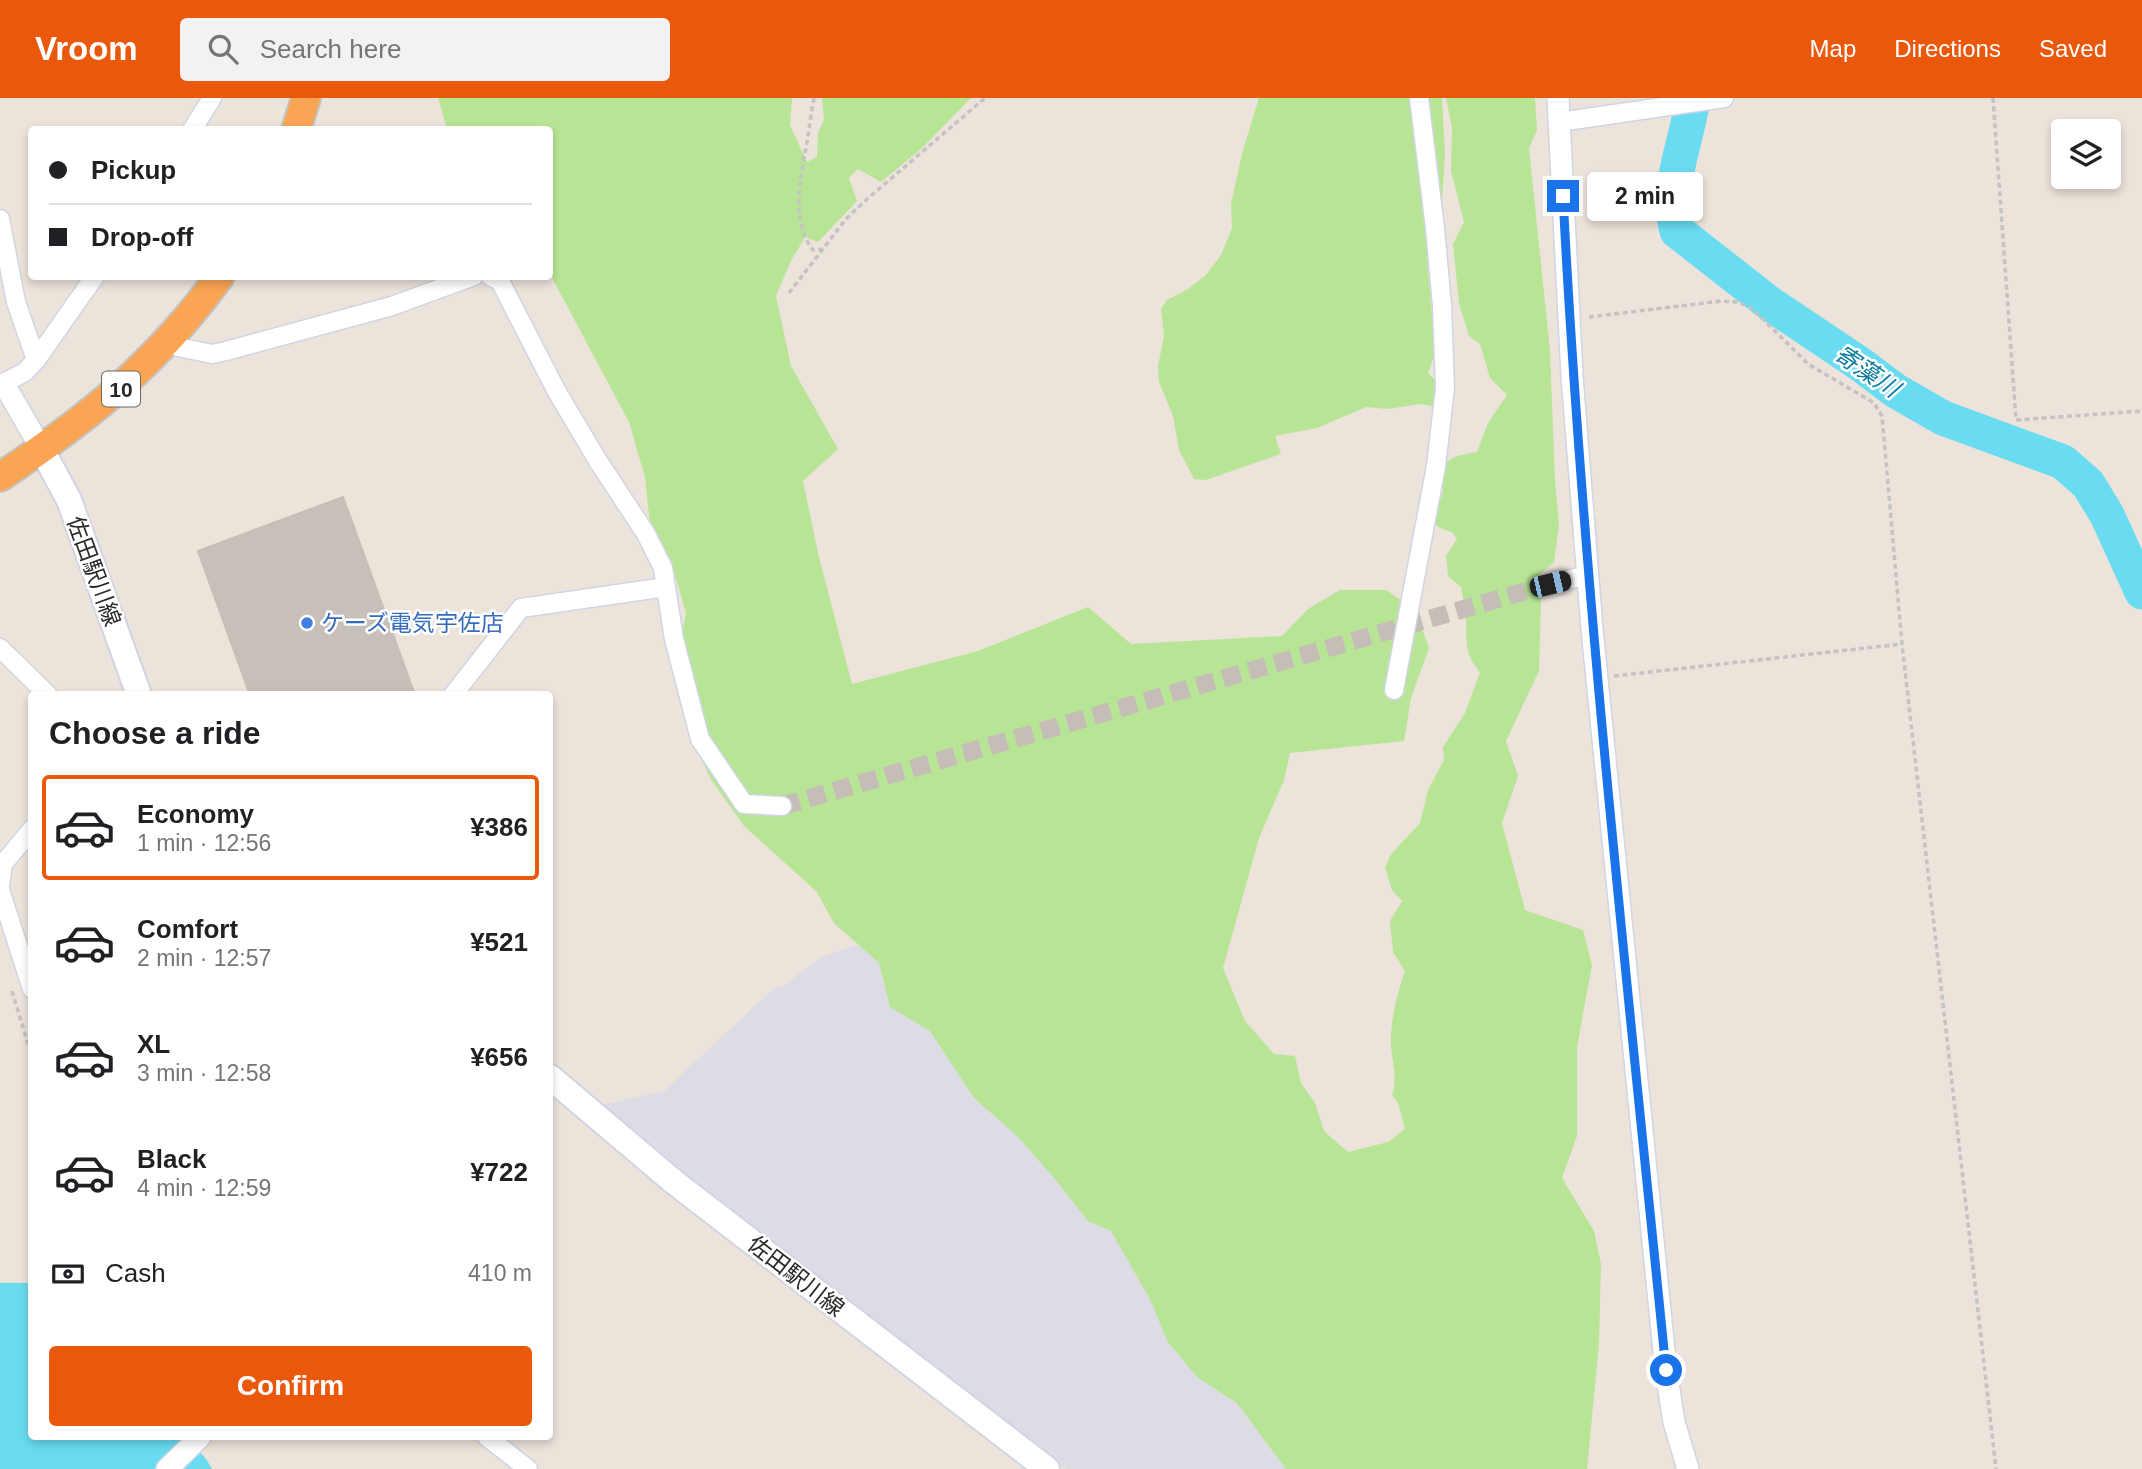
<!DOCTYPE html>
<meta charset="utf-8">
<style>
:root{--surface:#fff;--page:#f2f2f2;--text:#202124;--muted:#757577;--line:#e0e0e0;--accent:#ea580c}
body{margin:0;font-family:Arial,"Noto Sans JP",sans-serif;background:var(--page);color:var(--text);height:100vh;display:flex;flex-direction:column;font-size:26px;white-space:nowrap}
*{box-sizing:border-box;margin:0}
p{font-size:23px;color:var(--muted)}
.icon{flex:none;width:38px;height:38px;fill:none;stroke:currentColor;stroke-width:2;stroke-linecap:round;stroke-linejoin:round}
.map{position:relative;flex:1;overflow:hidden}
.sheet{position:absolute;left:28px;top:593px;width:525px;height:749px;display:flex;flex-direction:column;background:var(--surface);border-radius:7px;box-shadow:0 4px 10px #0003}
.sheet>*{flex:none}
.top-card{position:absolute;left:28px;top:28px;width:525px;height:154px;border-radius:7px;box-shadow:0 4px 10px #0003;display:grid;align-content:center;height:154px;padding:0 21px;background:var(--surface)}
.buttons{position:absolute;left:2051px;top:21px;display:grid;gap:14px}
.buttons a{display:grid;place-items:center;width:70px;height:70px;border-radius:7px;background:var(--surface);box-shadow:0 4px 10px #0003;font-size:35px}
.end{position:absolute;width:32px;height:32px;margin:-16px;border:9px solid #1a73e8;background:#fff;box-shadow:0 0 0 4px #fff}
.from{border-radius:50%}
.bubble{position:absolute;height:49px;border-radius:7px;background:var(--surface);box-shadow:0 4px 10px #0003;font-size:23px;font-weight:700;line-height:49px;text-align:center}
.car{position:absolute;width:21px;height:42px;margin:-21px -10px;border-radius:9px;box-shadow:0 0 5px 2px #0007;background:linear-gradient(#222 24%,#8ab4d8 0 40%,#222 0 76%,#8ab4d8 0 86%,#222 0)}
.top-card b{display:flex;align-items:center;gap:24px;height:66px;font-size:26px}
.top-card b+b{border-top:2px solid var(--line)}
.top-card i{width:18px;height:18px;background:var(--text)}
ul{padding:0;list-style:none}
li{display:flex;align-items:center;gap:21px;height:105px;margin:0 14px 10px;padding:0 7px;border:4px solid transparent;border-radius:7px}
li div{flex:1}
li b{display:block;font-size:26px}
li em{font-style:normal;font-weight:700}
li.current{border-color:var(--accent)}
li>.icon{width:63px;height:63px;stroke-width:1.5}
h2{padding:0 21px;font-size:32px;line-height:84px}
.pay{display:flex;align-items:center;gap:18px;height:77px;padding:0 21px;font-size:26px}
.pay p{margin-inline-start:auto}
.action{display:flex;gap:14px;margin-top:auto;padding:14px 21px}
.action a{flex:1;height:80px;border-radius:7px;background:var(--accent);color:#fff;font-size:28px;font-weight:700;line-height:80px;text-align:center}
header{display:flex;align-items:center;gap:42px;box-sizing:border-box;height:98px;padding:0 35px;background:var(--accent);color:#fff}
header strong{font-size:33px}
nav{display:flex;gap:38px;margin-inline-start:auto;font-size:24px}
.search{width:490px;height:63px;background:var(--page);display:flex;align-items:center;gap:18px;box-sizing:border-box;padding:0 24px;border-radius:7px;color:var(--muted);font-size:26px}
.map>svg:first-child{display:block}
</style>
<header>
<strong>Vroom</strong>
<div class="search"><svg class="icon" aria-label="search" viewBox="0 0 24 24"><circle cx="10" cy="10" r="6"/><path d="M15 15l6 6"/></svg>Search here</div>
<nav><a>Map</a><a>Directions</a><a>Saved</a></nav>
</header>
<div class="map">
<svg width="2142" height="1371" viewBox="0 0 2142 1371">
<rect width="100%" height="100%" fill="#ece3da"/>
<polygon fill="#dddbe4" points="861,845 1021,1027 1175,1193 1299,1371 1066,1371 845,1199 739,1121 597,1008 664,993 774,890 785,887 821,859"/>
<g fill="#b8e595">
<path d="M 438,0 L 792,0 L 790,27 L 807,64 L 817,59 L 818,35 L 824,22 L 822,0 L 971,0 L 922,50 L 881,84 L 858,71 L 849,80 L 857,103 L 818,144 L 805,139 L 790,165 L 776,198 L 791,268 L 838,351 L 803,383 L 819,459 L 852,586 L 978,553 L 1088,509 L 1131,546 L 1282,538 L 1308,511 L 1340,492 L 1386,492 L 1415,512 L 1429,550 L 1411,600 L 1404,643 L 1290,655 L 1284,682 L 1259,740 L 1223,870 L 1245,923 L 1274,956 L 1295,958 L 1301,985 L 1315,1005 L 1324,1033 L 1348,1054 L 1388,1044 L 1405,1031 L 1398,1005 L 1392,997 C 1398,981 1392,965 1391,948 C 1390,923 1397,896 1405,873 L 1393,854 L 1390,823 L 1402,803 L 1392,792 L 1385,770 L 1391,756 L 1420,725 L 1428,692 L 1444,662 L 1443,649 L 1465,615 L 1480,574 C 1464,555 1467,545 1466,522 C 1465,511 1463,500 1461,489 L 1448,478 L 1446,458 L 1457,441 L 1452,434 C 1418,426 1442,410 1443,391 C 1444,382 1438,374 1446,365 C 1454,357 1466,356 1477,354 L 1488,325 L 1507,297 L 1490,280 L 1480,246 L 1469,238 L 1459,205 L 1453,146 L 1464,124 L 1451,73 L 1452,30 L 1446,0 L 1535,0 L 1537,32 L 1529,50 L 1550,253 L 1555,384 L 1559,426 L 1554,464 L 1538,478 L 1541,501 L 1539,573 L 1506,643 L 1518,678 L 1502,725 L 1525,812 L 1583,832 L 1592,867 L 1577,949 L 1577,1038 L 1562,1080 L 1594,1133 L 1601,1166 L 1599,1246 L 1587,1371 L 1286,1371 L 1237,1305 L 1198,1280 L 1167,1243 L 1151,1203 L 1111,1133 L 1088,1123 L 1055,1081 L 1017,1038 L 974,1000 L 930,933 L 890,909 L 879,865 L 834,825 L 816,793 L 744,728 L 712,683 L 688,635 L 674,578 L 686,515 L 676,480 L 650,427 L 645,379 L 629,324 L 550,176 L 550,32 L 447,31 Z"/>
<polygon points="1259,0 1442,0 1445,57 1441,118 1427,158 1435,255 1428,275 1450,297 1444,310 1420,306 1388,311 1366,309 1317,330 1275,338 1281,356 1206,382 1194,381 1179,352 1173,318 1159,284 1158,268 1164,238 1161,211 1167,202 1188,191 1205,178 1221,157 1232,130 1231,105 1243,52"/>
</g>
<polygon fill="#69dcf2" points="0,1185 31,1185 32,1339 187,1339 206,1361 212,1371 0,1371"/>
<g fill="none" stroke-linecap="round" stroke-linejoin="round">
<path stroke="#69dcf2" stroke-width="35" d="M 1693,0 C 1687,44 1665,89 1677,133 L 1769,205 L 1860,266 L 1896,293 L 1943,320 L 2063,364 L 2088,386 L 2107,417 L 2142,494"/>
</g>
<polygon fill="#c7c0ba" stroke="#c7beb4" stroke-width="2" points="343,399 415,597 250,597 198,453"/>
<g fill="none" stroke-linecap="round" stroke-linejoin="round">
<polyline stroke="#c5beb7" stroke-width="18" stroke-dasharray="18 9" stroke-linecap="butt" points="782,708 1550,486"/>
<g stroke="#d0d5e3" stroke-width="21">
<g id="minor">
<polyline points="1559,24 1724,0"/>
<polyline points="192,32 212,0"/>
<polyline points="0,121 16,204 36,262"/>
<polyline points="490,178 500,183 556,292 598,363 646,436 663,470 674,541 700,641 744,706 782,708"/>
<polyline points="164,246 212,256 226,253 392,208 474,178"/>
<polyline points="0,287 25,274 36,262 95,178"/>
<polyline points="1550,486 1588,477"/>
<polyline points="0,550 48,597"/>
<polyline points="1394,592 1436,368 1445,290 1442,207 1435,130 1419,0"/>
<polyline points="453,597 521,510 666,489"/>
<polyline points="0,788 3,766 32,731"/>
<polyline points="0,792 32,891"/>
<polyline points="487,1339 528,1371"/>
</g>
</g>
<g stroke="#d0d5e3" stroke-width="24">
<g id="tertiary">
<polyline points="1558,0 1572,278 1592,531 1666,1273 1674,1324 1688,1371"/>
<polyline points="4,286 42,352"/>
<polyline points="167,1371 200,1339"/>
</g>
</g>
<g stroke="#d0d5e3" stroke-width="28">
<g id="secondary">
<polyline points="42,352 69,402 139,597"/>
<polyline points="550,979 674,1084 1047,1371"/>
</g>
</g>
<g stroke="#c3c3c3" stroke-width="32">
<g id="trunk">
<polyline points="296,32 306,0"/>
<path d="M 0,379 C 89,320 156,266 220,178"/>
</g>
</g>
<g stroke="#c3c3c3" stroke-width="3.5" stroke-dasharray="5 3.5" stroke-linecap="butt">
<path d="M 814,0 C 811,16 809,33 806,50 C 800,82 791,124 813,152 L 822,151"/>
<polyline points="1993,0 2016,322 2142,313"/>
<polyline points="789,195 846,121 866,102 985,0"/>
<polyline points="1589,219 1721,203 1738,204 1753,211 1808,266 1874,305 1882,318 1902,546 1996,1371"/>
<polyline points="1614,578 1902,546"/>
<polyline points="12,893 32,959"/>
</g>
<use href="#minor" stroke="#fff" stroke-width="18"/>
<use href="#tertiary" stroke="#fff" stroke-width="21"/>
<use href="#secondary" stroke="#fff" stroke-width="24"/>
<use href="#trunk" stroke="#faa554" stroke-width="28"/>
</g>
<g fill="none" stroke-linecap="round" stroke-linejoin="round">
<path stroke="#1a73e8" stroke-width="9" d="M 1563,98 C 1583,491 1627,881 1666,1272"/>
</g>
<circle fill="#3f7fe0" stroke="#fff" stroke-width="2.5" cx="307" cy="525" r="7"/>
<g text-anchor="middle" dominant-baseline="central" stroke-width="5" stroke-linejoin="round" paint-order="stroke">
<rect fill="#fff" stroke="#696969" stroke-width="2" x="102" y="273.5" width="38" height="35" rx="5"/>
<g font-size="21" font-weight="bold" fill="#292929">
<text x="121" y="291">10</text>
</g>
<g font-size="23" fill="#292929" stroke="#fff">
<text transform="translate(94 473) rotate(70)">佐田駅川線</text>
<text transform="translate(796 1178) rotate(38)">佐田駅川線</text>
</g>
<g font-size="23" fill="#366cbe" stroke="#fff" text-anchor="start">
<text x="321" y="525">ケーズ電気宇佐店</text>
</g>
<g font-size="24" font-style="italic" fill="#097a9d" stroke="#fff">
<text transform="translate(1867 273) rotate(34)">寄藻川</text>
</g>
</g>
</svg>
<div class="buttons">
<a><svg class="icon" aria-label="layers" viewBox="0 0 24 24"><path d="M12 4l9 5-9 5-9-5zM3 14l9 5 9-5"/></svg></a>
</div>
<i class="end from" style="left:1666px;top:1272px"></i>
<i class="end" style="left:1563px;top:98px"></i>
<div class="bubble" style="left:1587px;top:74px;width:116px">2 min</div>
<i class="car" style="left:1550px;top:486px;rotate:77deg"></i>
<div class="top-card">
<b><i class="from"></i>Pickup</b>
<b><i></i>Drop-off</b>
</div>
<section class="sheet">
<h2>Choose a ride</h2>
<ul>
<li class="current"><svg class="icon" aria-label="car" viewBox="0 0 24 24"><path d="M5 17H2v-5l4-1 3-4h7l3 4 3 1v5h-3M9 17h6M6 11h13"/><circle cx="7" cy="17" r="2"/><circle cx="17" cy="17" r="2"/></svg><div><b>Economy</b><p>1 min · 12:56</p></div><em>¥386</em></li>
<li><svg class="icon" aria-label="car" viewBox="0 0 24 24"><path d="M5 17H2v-5l4-1 3-4h7l3 4 3 1v5h-3M9 17h6M6 11h13"/><circle cx="7" cy="17" r="2"/><circle cx="17" cy="17" r="2"/></svg><div><b>Comfort</b><p>2 min · 12:57</p></div><em>¥521</em></li>
<li><svg class="icon" aria-label="car" viewBox="0 0 24 24"><path d="M5 17H2v-5l4-1 3-4h7l3 4 3 1v5h-3M9 17h6M6 11h13"/><circle cx="7" cy="17" r="2"/><circle cx="17" cy="17" r="2"/></svg><div><b>XL</b><p>3 min · 12:58</p></div><em>¥656</em></li>
<li><svg class="icon" aria-label="car" viewBox="0 0 24 24"><path d="M5 17H2v-5l4-1 3-4h7l3 4 3 1v5h-3M9 17h6M6 11h13"/><circle cx="7" cy="17" r="2"/><circle cx="17" cy="17" r="2"/></svg><div><b>Black</b><p>4 min · 12:59</p></div><em>¥722</em></li>
</ul>
<div class="pay"><svg class="icon" aria-label="cash" viewBox="0 0 24 24"><path d="M3 7h18v10H3z"/><circle cx="12" cy="12" r="2"/></svg>Cash<p>410 m</p></div>
<div class="action"><a>Confirm</a></div>
</section>
</div>
